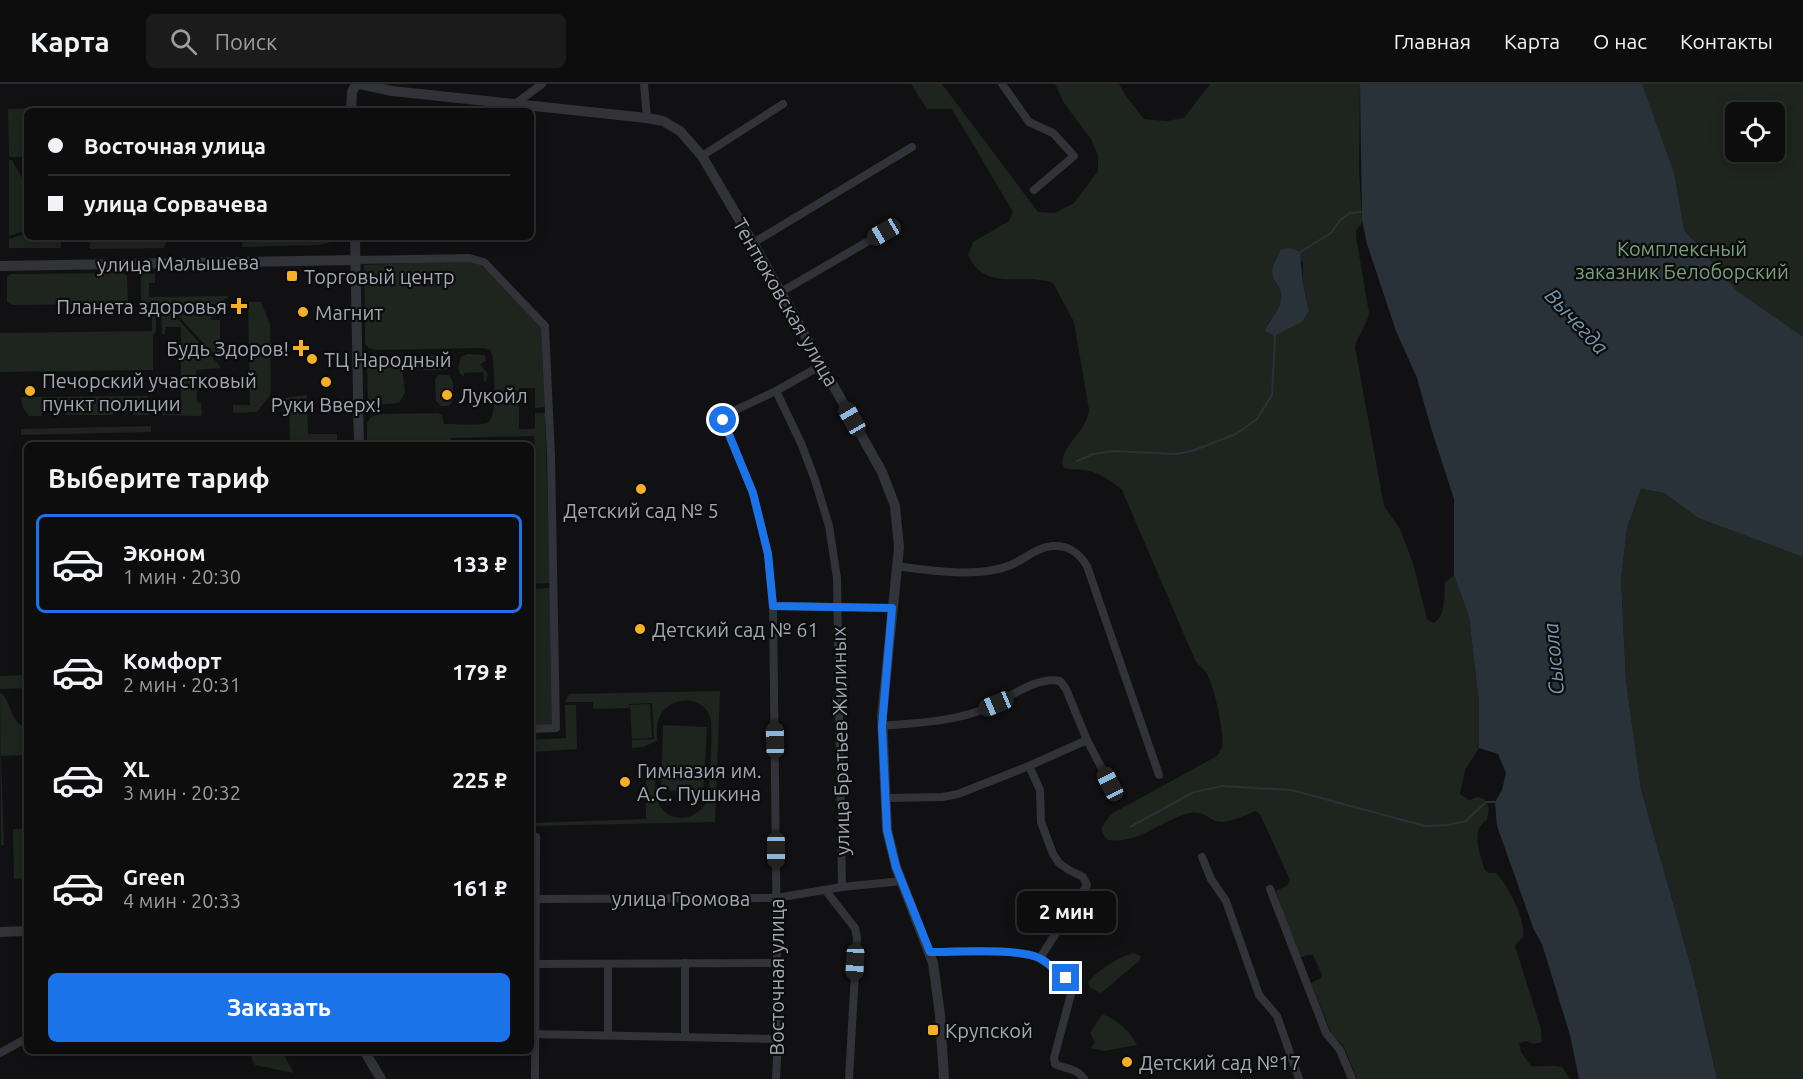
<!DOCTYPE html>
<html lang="ru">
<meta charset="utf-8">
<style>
:root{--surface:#0d0d0e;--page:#1b1b1c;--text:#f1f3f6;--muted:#9a9c9e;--line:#2d2d2e;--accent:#1a73e8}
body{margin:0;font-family:Ubuntu,sans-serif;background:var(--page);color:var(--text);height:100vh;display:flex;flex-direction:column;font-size:22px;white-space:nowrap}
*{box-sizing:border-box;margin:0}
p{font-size:20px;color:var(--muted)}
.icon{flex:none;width:33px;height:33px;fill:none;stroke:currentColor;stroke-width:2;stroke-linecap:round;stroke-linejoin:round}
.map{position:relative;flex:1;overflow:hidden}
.panel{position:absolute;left:24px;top:358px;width:510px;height:612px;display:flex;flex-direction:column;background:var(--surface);border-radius:9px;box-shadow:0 3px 15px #0003,0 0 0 2px var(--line)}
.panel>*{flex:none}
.guide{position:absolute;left:24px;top:24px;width:510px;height:132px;border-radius:9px;box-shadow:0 3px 15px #0003,0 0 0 2px var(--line);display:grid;align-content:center;height:132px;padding:0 24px;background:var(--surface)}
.tools{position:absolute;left:1725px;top:18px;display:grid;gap:12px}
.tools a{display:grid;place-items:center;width:60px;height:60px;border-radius:9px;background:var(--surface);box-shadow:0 3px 15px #0003,0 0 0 2px var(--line);font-size:30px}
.end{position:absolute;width:27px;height:27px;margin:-14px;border:8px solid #1a73e8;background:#fff;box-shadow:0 0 0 3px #fff}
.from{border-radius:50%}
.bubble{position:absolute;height:42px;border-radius:9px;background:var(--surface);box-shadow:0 3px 15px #0003,0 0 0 2px var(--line);font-size:20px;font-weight:700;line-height:42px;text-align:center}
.car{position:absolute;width:18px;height:36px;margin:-18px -9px;border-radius:8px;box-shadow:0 0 4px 2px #0007;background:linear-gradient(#222 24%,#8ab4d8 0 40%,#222 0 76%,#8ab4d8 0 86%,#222 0)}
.guide b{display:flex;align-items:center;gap:21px;height:57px;font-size:22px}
.guide b+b{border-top:2px solid var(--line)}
.guide i{width:15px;height:15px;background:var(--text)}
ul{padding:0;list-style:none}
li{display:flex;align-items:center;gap:18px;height:99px;margin:0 12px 9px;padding:0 12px;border:3px solid transparent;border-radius:9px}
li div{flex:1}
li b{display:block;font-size:22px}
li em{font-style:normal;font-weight:700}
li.current{border-color:var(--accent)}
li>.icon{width:54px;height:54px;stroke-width:1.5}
h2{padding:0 24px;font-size:27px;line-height:72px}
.primary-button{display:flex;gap:12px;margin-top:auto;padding:12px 24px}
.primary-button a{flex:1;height:69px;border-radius:9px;background:var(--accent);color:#fff;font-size:24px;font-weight:700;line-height:69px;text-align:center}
header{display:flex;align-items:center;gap:36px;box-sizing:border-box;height:84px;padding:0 30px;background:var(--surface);border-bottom:2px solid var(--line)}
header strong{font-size:28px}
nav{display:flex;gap:33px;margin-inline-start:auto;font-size:21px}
.search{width:420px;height:54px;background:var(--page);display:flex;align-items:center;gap:15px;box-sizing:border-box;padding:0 21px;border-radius:9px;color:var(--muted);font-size:22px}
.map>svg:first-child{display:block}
</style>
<header>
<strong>Карта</strong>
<div class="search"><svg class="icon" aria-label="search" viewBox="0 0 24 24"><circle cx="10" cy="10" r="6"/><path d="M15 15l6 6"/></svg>Поиск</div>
<nav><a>Главная</a><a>Карта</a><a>О нас</a><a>Контакты</a></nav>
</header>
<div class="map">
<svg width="1803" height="995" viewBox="0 0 1803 995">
<rect width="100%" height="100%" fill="#111113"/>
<g fill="#1d251e" fill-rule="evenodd">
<path d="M 911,0 L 942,0 L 1038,128 L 1055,129 L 1074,119 L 1098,87 L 1098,71 L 1091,55 L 1064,19 L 1055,0 L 1119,0 L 1126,12 L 1144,35 L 1166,37 L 1184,34 L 1210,0 L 1360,0 L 1359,86 L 1362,139 L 1356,146 L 1356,152 L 1369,229 C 1367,242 1358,250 1355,263 L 1384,422 L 1400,445 L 1413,479 L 1427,535 L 1433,539 C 1446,533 1444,512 1445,498 L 1454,491 L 1469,533 L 1479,619 L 1479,664 L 1465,686 L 1460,710 L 1469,716 L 1477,713 L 1484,715 L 1489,724 L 1487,736 C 1470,746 1480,768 1484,785 L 1488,789 L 1495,789 C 1508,799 1526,837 1523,853 L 1515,862 L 1541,945 L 1542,958 L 1534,960 L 1526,957 L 1519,959 L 1521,968 L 1531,982 C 1542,983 1551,980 1562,983 L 1570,995 L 1357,995 L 1343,961 L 1332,951 L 1311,899 L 1321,894 L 1322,891 L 1313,871 L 1307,871 L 1297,875 L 1295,874 L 1276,807 L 1288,801 L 1290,796 L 1260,730 L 1256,727 C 1245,731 1232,738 1221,738 C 1210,738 1205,726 1190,729 C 1160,736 1141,760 1108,756 C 1096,746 1104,739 1113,729 L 1217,672 C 1218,671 1221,665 1222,664 C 1225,651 1214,601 1207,590 C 1204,585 1199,582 1195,576 L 1122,406 C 1112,397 1097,387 1083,386 C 1076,385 1072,386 1064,384 C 1055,366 1087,349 1089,326 L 1074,238 L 1053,199 C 1024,188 985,209 968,171 L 973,158 L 1009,137 L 1013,128 L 952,25 L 927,25 ZM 1280,166 L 1303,178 L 1303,200 L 1309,227 L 1302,238 L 1286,246 L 1267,240 C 1276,232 1284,218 1280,206 C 1277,200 1272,195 1272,188 C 1272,182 1278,173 1280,166 Z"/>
<path d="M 1470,0 L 1803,0 L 1803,375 ZM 1736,28 L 1774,28 L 1774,68 L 1736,68 Z"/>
<polygon points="45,24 45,27 27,27 27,73 9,73 8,25"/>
<polygon points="9,76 12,76 27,103 27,146 9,152"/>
<polygon points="27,149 27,153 73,153 73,156 61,156 61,164 9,164 9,155"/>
<polygon points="81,153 168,153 164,164 90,165 90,157 81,157"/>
<polygon points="242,153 333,153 331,158 319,161 242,163"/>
<path d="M 467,177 L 481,181 L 541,243 L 545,323 L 535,324 L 535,304 L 519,304 L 519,345 L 535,345 L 535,329 L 545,329 L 550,499 L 531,500 L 531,403 L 536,402 L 534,352 L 451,354 L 451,361 L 367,361 L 367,339 L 371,333 L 380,330 L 438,329 L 442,331 L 444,340 C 454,340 479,342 487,339 C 499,333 493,286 493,273 L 490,266 L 484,264 L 376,266 L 369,264 L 365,260 L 364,181 Z"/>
<polygon points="123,189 127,192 128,217 126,220 12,221 7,218 7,193 10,190"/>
<polygon points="141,189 155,190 155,199 149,199 149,213 229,212 219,220 157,222 156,218 144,218 141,216"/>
<polygon points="248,218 261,218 270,240 271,305 270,311 257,328 233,329 233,321 250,321"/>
<polygon points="220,224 220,228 211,229 211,236 220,236 220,277 172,225"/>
<polygon points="161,225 169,225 220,282 220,284 196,286 197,318 201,319 202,331 199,332 163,331 162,324 166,324 166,330 181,330 181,243 166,243 165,250 162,250"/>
<polygon points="146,227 156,227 156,247 153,251 153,286 0,288 0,249 152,247 152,232 146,232"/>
<polygon points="467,270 485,271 486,277 480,280 488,290 486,297 484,298 483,288 464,289 464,293 460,290 458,284 461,273"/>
<path d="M 448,271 L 451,273 L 453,279 L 449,285 C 434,286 417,291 411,275 L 415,272 Z"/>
<polygon points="374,275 392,275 402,281 405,309 399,319 372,321 368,318 367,281"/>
<polygon points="438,291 449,291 453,298 453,316 449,322 441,322 436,317 435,295"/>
<polygon points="307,311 308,350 337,350 337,361 290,361 289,316 275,316 275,322 270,322 270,316"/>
<polygon points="148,312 148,331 133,331 132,322 113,322 113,331 65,331 64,323 42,323 42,332 29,332 23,324 21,313"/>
<polygon points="151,342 151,348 21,351 21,345"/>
<polygon points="1641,405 1664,409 1698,434 1803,473 1803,995 1717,995 1693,890 1641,705 1626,597 1621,495 1627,444"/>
<polygon points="550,504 553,641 534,642 531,505"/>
<polygon points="27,591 27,604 0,605 0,592"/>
<path d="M 720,607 L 715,738 L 531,742 L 531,739 L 646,735 L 646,696 L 655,696 C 655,702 655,709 657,715 C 665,743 701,738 709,712 C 709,695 714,645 710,633 C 703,611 672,612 661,630 C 656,639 657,648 657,657 L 643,663 L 632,664 L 632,656 L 654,655 L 652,619 L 629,620 L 629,624 L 593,625 L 593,618 L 565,618 L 569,610 Z"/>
<path d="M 0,608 C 13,619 9,638 27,644 L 27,671 L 1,672 L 4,761 L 1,761 Z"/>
<polygon points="650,620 652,654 632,655 630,621"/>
<polygon points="565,621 575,621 576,622 577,665 531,668 531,656 566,654"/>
<polygon points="663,641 707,643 703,709 661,706"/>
<polygon points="13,745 27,745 27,794 14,795"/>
<path d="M 1133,869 L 1141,872 L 1139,877 L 1106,905 L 1100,909 L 1090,903 L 1088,898 C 1100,885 1116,874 1133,869 Z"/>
<path d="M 1104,931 C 1116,935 1132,949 1137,961 L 1104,967 L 1091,964 L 1095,958 L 1090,949 L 1101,932 Z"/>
<polygon points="249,968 282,968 294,989 255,981"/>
</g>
<g fill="#293238">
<polygon points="1360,0 1642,0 1674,89 1684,146 1737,207 1803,253 1803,473 1698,434 1664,409 1641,405 1627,444 1621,495 1626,597 1641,705 1693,890 1717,995 1579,995 1570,951 1542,860 1534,846 1497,742 1495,718 1502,706 1506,689 1498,670 1479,664 1479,619 1469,533 1454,491 1454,415 1431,344 1417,294 1396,247 1367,160 1362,136"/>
<path d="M 1290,164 L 1300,168 L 1303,200 L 1309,227 L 1302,238 L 1274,252 L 1265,247 C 1269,235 1280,228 1281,214 C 1283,204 1272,198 1272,188 C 1272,181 1278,173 1280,166 Z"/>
</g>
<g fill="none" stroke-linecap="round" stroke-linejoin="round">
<g stroke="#293238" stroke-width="2">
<polyline points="1299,169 1331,149 1340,136 1350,129 1362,128"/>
<polyline points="1077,377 1093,370 1114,367 1176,370 1192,367 1236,350 1257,335 1272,311 1275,251"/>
<polyline points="1130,743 1194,708 1223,702 1291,706 1425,742 1448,741 1466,737 1486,718 1495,718"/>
</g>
<g stroke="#323338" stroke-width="8">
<polyline points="644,0 647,34"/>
<polyline points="1002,0 1029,38 1053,49 1074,72 1034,106"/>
<polyline points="515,20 542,0"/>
<polyline points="702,72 783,20"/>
<polyline points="753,159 912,63"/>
<polyline points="356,176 469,174 484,178 545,242 551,372 556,644 531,645"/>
<polyline points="781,208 884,148"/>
<polyline points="776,307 801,359 815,396 829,442 837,494 842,803"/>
<path d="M 897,482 C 929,487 980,494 1011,481 C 1025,475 1037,463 1053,462 C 1069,461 1079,469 1087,482 L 1159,691"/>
<polyline points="773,522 892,524"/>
<path d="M 882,642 C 914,639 948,638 979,627 C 1003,619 1035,591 1060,597 L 1066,605 L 1087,656 L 1110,700"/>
<polyline points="1029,682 1040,706 1041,738 1053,770 1059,779 1069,786 1083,793 1087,801 1040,874"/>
<polyline points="885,714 943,713 958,710 1029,682 1087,656"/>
<polyline points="1202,773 1211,795 1226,817 1259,911 1277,932 1299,995"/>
<polyline points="1270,805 1326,949 1340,966 1352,995"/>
<polyline points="826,807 855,844 857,854 849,995"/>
<polyline points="531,815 776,814 842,803 902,797"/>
<path d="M 930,868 C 956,868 1018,864 1039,874 C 1046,877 1052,884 1058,888 C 1065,893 1071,897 1072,906 L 1054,974 L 1055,980 C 1065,985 1077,984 1084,995"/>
<polyline points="685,879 685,951"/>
<polyline points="536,880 777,879"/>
<polyline points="608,880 608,951"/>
<polyline points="531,950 778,955"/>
<polyline points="0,969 27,954"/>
<polyline points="535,995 536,753"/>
<polyline points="776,995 778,955 773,522 768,470 753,409 723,336 725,331 776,307 822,281"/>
</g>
<g stroke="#323338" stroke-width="10">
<polyline points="360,0 392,7 647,34 663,37 680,47 702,72 753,159 882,388 895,422 899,463 882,632 887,746 896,783 933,879 940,931 944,995"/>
<polyline points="351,27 352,8 356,0"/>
<polyline points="355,153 359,362"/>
<polyline points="0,182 356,176"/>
<polyline points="0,848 27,847"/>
<polyline points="365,968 381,995"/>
</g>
</g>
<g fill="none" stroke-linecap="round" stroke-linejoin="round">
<path stroke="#1a73e8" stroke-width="8" d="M 723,336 L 753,409 L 768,470 L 773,522 L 892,524 L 882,642 L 887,746 L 896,783 L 930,868 C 956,868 1018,864 1039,874 C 1048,878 1057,888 1066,894"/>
</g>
<g fill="#f6b025" stroke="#0c0c0d" stroke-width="2">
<rect x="286" y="186" width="12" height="12" rx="3"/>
<path d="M236 213h6v6h6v6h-6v6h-6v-6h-6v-6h6z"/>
<circle cx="303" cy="228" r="6"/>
<path d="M298 255h6v6h6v6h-6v6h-6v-6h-6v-6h6z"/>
<circle cx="312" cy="275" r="6"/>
<circle cx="326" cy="298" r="6"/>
<circle cx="30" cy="307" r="6"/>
<circle cx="447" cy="311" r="6"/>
<circle cx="641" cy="405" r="6"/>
<circle cx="640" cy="545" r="6"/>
<circle cx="625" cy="698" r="6"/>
<rect x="927" y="940" width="12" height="12" rx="3"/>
<circle cx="1127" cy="978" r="6"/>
</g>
<g text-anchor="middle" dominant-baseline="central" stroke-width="4.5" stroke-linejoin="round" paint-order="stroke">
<g font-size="20" fill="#78a07a" stroke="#0c0c0d">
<text x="1682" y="164">Комплексный<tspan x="1682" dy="23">заказник Белоборский</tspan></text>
</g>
<g font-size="20" fill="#a2a7b4" stroke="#0c0c0d">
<text transform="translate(178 179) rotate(-1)">улица Малышева</text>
<text transform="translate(786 218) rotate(60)">Тентюковская улица</text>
<text transform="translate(840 657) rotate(-91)">улица Братьев Жилиных</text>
<text x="681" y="814">улица Громова</text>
<text transform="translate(776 893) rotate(-90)">Восточная улица</text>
</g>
<g font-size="20" fill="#a2a7b4" stroke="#0c0c0d" text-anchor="start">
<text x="304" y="192">Торговый центр</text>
<text x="227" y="222" text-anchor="end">Планета здоровья</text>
<text x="315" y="228">Магнит</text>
<text x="289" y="264" text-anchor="end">Будь Здоров!</text>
<text x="324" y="275">ТЦ Народный</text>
<text x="42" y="296">Печорский участковый<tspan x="42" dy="23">пункт полиции</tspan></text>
<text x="459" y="311">Лукойл</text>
<text x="326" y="320" text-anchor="middle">Руки Вверх!</text>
<text x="641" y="426" text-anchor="middle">Детский сад № 5</text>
<text x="652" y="545">Детский сад № 61</text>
<text x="637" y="686">Гимназия им.<tspan x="637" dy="23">А.С. Пушкина</tspan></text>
<text x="945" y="946">Крупской</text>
<text x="1139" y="978">Детский сад №17</text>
</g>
<g font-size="21" font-style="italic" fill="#7796b0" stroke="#0c0c0d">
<text transform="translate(1577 237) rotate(47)">Вычегда</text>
<text transform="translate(1553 575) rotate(-95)">Сысола</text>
</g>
</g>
</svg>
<div class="tools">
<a><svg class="icon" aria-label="locate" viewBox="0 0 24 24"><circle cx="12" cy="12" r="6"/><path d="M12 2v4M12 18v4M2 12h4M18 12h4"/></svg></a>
</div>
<i class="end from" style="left:723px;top:336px"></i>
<i class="end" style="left:1066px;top:894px"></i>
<div class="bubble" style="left:1017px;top:807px;width:99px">2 мин</div>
<i class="car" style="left:884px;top:148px;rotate:240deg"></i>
<i class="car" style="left:852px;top:335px;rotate:330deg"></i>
<i class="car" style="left:996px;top:620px;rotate:247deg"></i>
<i class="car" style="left:775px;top:656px;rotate:359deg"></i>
<i class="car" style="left:1110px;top:700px;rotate:333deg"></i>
<i class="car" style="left:776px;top:766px;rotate:180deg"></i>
<i class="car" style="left:855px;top:878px;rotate:183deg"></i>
<div class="guide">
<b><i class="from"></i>Восточная улица</b>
<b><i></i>улица Сорвачева</b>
</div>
<section class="panel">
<h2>Выберите тариф</h2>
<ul>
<li class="current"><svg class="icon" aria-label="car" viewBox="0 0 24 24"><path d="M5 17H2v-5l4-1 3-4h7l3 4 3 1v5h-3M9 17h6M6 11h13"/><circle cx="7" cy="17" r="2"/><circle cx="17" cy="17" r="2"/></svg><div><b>Эконом</b><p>1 мин · 20:30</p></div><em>133 ₽</em></li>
<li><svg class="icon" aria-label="car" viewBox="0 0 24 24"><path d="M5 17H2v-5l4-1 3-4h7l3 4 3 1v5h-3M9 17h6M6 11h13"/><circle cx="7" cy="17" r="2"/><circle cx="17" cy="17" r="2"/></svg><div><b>Комфорт</b><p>2 мин · 20:31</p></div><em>179 ₽</em></li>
<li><svg class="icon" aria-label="car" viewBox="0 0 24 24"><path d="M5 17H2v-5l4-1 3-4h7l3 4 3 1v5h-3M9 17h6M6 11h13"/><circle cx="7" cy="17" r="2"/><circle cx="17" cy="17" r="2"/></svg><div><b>XL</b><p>3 мин · 20:32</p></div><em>225 ₽</em></li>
<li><svg class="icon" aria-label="car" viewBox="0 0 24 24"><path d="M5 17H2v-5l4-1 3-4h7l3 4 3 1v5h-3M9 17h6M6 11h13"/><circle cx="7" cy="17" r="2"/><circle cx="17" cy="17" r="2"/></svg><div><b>Green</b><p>4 мин · 20:33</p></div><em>161 ₽</em></li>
</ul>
<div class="primary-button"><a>Заказать</a></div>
</section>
</div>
